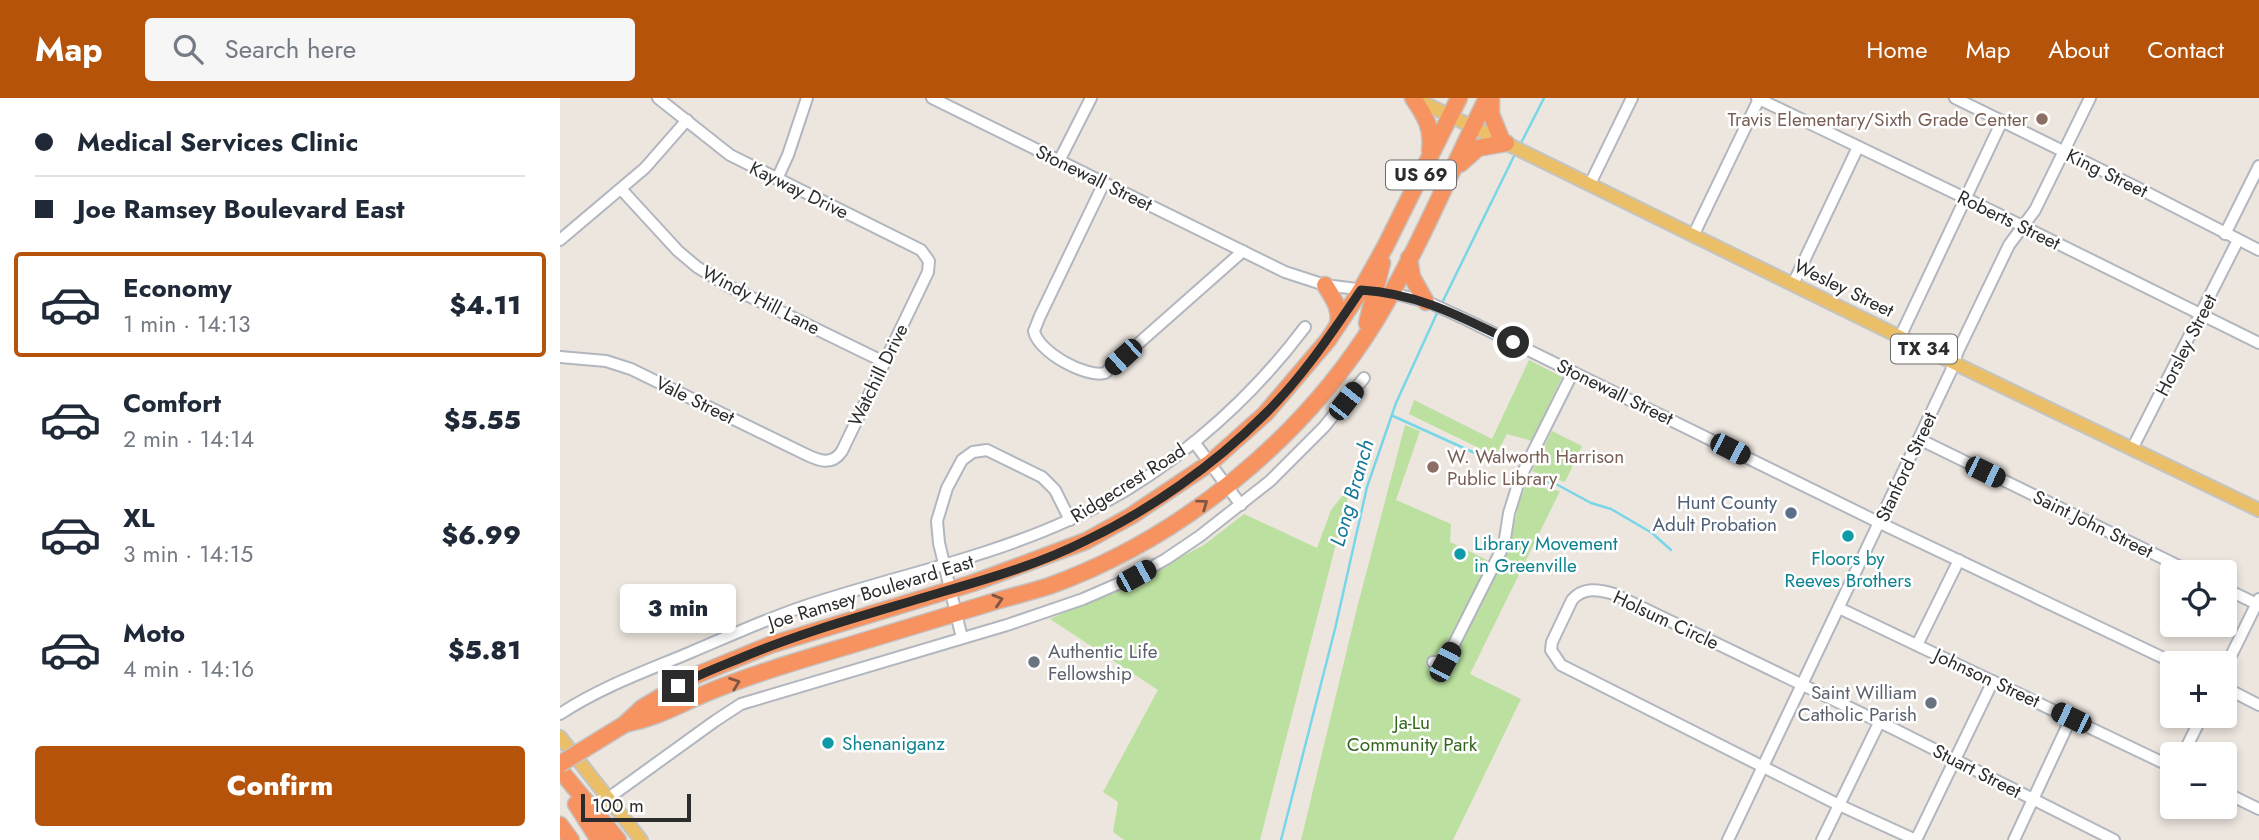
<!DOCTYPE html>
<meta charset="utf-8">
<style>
:root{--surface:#fff;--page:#f6f6f7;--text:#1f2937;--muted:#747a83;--line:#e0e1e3;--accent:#b45309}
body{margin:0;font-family:Jost,sans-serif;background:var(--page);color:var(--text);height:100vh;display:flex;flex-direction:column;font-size:26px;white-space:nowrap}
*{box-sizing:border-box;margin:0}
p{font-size:23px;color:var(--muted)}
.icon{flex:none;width:38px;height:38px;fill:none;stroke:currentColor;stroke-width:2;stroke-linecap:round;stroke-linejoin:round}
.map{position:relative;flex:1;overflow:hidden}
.side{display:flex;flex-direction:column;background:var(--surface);width:560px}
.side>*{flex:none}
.top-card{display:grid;align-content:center;height:154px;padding:0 35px;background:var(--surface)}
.fabs{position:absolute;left:1600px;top:462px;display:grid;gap:14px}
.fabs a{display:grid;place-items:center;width:77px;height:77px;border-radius:7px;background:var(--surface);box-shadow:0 4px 10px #0003;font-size:35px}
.scale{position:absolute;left:21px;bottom:18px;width:110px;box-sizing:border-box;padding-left:7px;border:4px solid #2c2c2c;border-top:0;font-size:19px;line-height:24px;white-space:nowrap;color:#2c2c2c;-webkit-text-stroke:5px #fff;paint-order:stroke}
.end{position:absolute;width:32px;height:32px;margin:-16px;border:9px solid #2c2c2c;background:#fff;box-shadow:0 0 0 4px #fff}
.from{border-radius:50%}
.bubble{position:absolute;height:49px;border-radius:7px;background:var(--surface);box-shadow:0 4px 10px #0003;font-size:23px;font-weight:800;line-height:49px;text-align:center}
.car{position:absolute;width:21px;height:42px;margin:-21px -10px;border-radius:9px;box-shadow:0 0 5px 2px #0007;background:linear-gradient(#222 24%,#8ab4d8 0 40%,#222 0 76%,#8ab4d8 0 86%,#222 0)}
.top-card b{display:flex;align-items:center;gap:24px;height:66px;font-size:26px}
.top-card b+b{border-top:2px solid var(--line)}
.top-card i{width:18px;height:18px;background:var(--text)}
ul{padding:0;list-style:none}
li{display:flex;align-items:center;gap:21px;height:105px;margin:0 14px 10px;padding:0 21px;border:4px solid transparent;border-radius:7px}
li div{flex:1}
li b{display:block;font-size:26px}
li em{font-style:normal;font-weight:800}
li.selected{border-color:var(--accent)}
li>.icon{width:63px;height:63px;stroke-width:1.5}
.action{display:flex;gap:14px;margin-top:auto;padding:14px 35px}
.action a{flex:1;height:80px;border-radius:7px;background:var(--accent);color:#fff;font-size:28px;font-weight:800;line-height:80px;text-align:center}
header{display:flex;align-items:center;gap:42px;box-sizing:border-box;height:98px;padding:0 35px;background:var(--accent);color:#fff}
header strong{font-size:33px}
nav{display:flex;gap:38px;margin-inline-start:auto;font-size:24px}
.search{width:490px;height:63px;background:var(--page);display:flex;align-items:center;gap:18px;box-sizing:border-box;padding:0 24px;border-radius:7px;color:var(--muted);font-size:26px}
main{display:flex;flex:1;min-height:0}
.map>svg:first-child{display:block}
</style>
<header>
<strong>Map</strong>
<div class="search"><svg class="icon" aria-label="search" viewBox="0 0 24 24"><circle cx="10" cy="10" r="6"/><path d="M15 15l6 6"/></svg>Search here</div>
<nav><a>Home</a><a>Map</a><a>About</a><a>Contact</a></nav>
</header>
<main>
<section class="side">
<div class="top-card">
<b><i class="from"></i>Medical Services Clinic</b>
<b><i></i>Joe Ramsey Boulevard East</b>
</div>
<ul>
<li class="selected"><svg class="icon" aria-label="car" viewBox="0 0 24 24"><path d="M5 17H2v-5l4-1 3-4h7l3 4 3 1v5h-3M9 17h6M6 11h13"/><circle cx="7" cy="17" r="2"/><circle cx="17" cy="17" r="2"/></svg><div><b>Economy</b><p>1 min · 14:13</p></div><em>$4.11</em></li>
<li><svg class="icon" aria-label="car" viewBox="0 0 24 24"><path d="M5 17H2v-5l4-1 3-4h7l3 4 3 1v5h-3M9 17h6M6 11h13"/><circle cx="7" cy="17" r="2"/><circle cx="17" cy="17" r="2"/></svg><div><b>Comfort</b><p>2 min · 14:14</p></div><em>$5.55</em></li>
<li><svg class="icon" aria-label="car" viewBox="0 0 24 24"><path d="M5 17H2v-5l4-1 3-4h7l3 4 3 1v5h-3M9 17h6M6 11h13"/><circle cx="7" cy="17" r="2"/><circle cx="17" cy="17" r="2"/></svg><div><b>XL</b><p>3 min · 14:15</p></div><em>$6.99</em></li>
<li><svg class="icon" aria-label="car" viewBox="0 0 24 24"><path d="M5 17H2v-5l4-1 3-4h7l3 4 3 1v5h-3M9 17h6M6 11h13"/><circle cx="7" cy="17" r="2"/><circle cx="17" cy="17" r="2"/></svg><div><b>Moto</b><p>4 min · 14:16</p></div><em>$5.81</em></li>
</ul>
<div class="action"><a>Confirm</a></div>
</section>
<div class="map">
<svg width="1699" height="742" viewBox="0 0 1699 742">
<rect width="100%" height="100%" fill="#ede6df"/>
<g fill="#bbe09f">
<polygon points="969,262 1002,279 972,343 947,336 937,355 923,352 849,316 854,302 932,341"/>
<polygon points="845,327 860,333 836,402 891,426 890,444 929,463 901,520 913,523 950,447 959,404 966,387 1000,393 910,576 961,601 893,742 741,742 797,510"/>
<polygon points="992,333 1022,348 1005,384 972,373"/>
<polygon points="787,392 788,399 700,742 564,742 553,734 558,704 543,694 598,592 490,521 602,469 644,447 684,416 757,450 771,412"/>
</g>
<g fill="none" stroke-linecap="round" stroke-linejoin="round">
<g stroke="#78d6e9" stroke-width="2.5">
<polyline points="960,47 984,0"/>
<polyline points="881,207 955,56"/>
<polyline points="833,318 917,356 929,358"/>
<polyline points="969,379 996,386 1031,405 1051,411 1092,435 1111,452"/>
<polyline points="721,742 775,531 807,389 836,305 878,213"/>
</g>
<g stroke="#b2b6bf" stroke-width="14">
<g id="minor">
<polyline points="372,0 725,174 765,187 805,192"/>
<polyline points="1197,0 1432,113 1699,245"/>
<polyline points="1395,0 1576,89 1699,152"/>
<polyline points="499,63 531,0"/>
<polyline points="217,81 228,57 247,0"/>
<path d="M 544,85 L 480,218 L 474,233 C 478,254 526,280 545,275 L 683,153"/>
<polyline points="1030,86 1072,0"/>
<polyline points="61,91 118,153 137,169 168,188 324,264"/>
<polyline points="1665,136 1699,68"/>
<polyline points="1133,138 1199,1"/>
<polyline points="0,142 85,70 127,22"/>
<polyline points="1233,186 1298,49"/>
<polyline points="829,194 870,205 907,222 1320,425 1614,565"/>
<polyline points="1340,239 1442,23"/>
<path d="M 0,259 L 46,263 L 71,271 L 245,356 C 259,363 272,368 282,353 L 368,174 L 369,163 L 361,152 L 170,57 L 98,0"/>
<polyline points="1359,341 1631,474"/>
<polyline points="634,344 681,407"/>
<polyline points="1572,351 1678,142"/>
<polyline points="1664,490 1699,507"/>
<polyline points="1279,510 1612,669"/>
<polyline points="402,540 379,445 377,423 387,390 402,362 413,354 427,352 482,379 495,392 510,422"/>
<polyline points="1357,547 1399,462"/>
<polyline points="873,564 885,564 944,447 949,415 960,380 1013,274"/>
<polyline points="1664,572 1699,501"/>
<polyline points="1664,589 1699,607"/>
<path d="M 0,616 C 41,589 84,574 129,555 C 167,539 204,522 242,509 C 331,479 424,461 509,422 C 601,381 685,309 745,229"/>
<polyline points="1623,656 1642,618"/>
<polyline points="1664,694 1699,711"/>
<polyline points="47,701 155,623 181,606 447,527 523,501 576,478 606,461 640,438 710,383 764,329 804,280"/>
<polyline points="1168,742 1391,273 1398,253 1449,147 1475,112 1530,0"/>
<polyline points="1262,742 1319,625"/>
<path d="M 1356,742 L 1279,707 L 1001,567 L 991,552 L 992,544 L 1012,502 C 1023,489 1038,491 1054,496 L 1336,632 L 1554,742"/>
<polyline points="1356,742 1433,583"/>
<polyline points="1454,742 1511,620"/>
</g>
</g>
<g stroke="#c4c4c4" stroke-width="16">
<g id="major">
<polyline points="854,0 1340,239 1699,412"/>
<polyline points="0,639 81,742"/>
</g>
</g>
<g stroke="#c4c4c4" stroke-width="19">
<g id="highway">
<path d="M 853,0 C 865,18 873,30 870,52"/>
<polyline points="931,0 931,16 942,43"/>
<polyline points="900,66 918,50 946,45"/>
<polyline points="849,160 852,179 866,204"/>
<path d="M 765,187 C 773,200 781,210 778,227"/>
<polyline points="807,225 822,165"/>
<path d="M 65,626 C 96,620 116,608 144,596 C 192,576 244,561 294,546 C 337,533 380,520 423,507 C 445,500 467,495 489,488 C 620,441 743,341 816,222 C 859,151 890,74 927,0"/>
<polyline points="65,626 82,610 137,577 210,547 413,485 526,443 571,418 650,365 705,316 768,242 801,192 825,149 899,0"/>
<polyline points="0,672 58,742"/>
<polyline points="16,706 39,742"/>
<polyline points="0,727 11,742"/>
</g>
</g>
<use href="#minor" stroke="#fff" stroke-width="10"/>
<use href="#major" stroke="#eabf67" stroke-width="12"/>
<use href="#highway" stroke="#f69361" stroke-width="16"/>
<g stroke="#c4c4c4" stroke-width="19" stroke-linecap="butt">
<polyline id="highway-bridge" points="0,666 65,626"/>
</g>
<use href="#highway-bridge" stroke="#f69361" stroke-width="16"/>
</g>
<defs><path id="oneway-chevron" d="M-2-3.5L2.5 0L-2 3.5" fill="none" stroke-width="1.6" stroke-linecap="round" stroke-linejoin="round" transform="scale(1.75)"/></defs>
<g stroke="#7d5541">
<use href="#oneway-chevron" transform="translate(643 406) rotate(-36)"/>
<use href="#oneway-chevron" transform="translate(438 502) rotate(-17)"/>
<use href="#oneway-chevron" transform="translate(175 585) rotate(-20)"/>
</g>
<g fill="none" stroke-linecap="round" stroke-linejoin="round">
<path stroke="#2c2c2c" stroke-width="9" d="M 118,588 C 137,577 156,570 176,562 C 243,533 313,515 382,494 C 431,480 482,465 527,442 C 590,412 654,367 704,317 C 742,280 771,236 801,192 C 861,196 901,219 953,244"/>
</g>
<g fill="#8d6e63" stroke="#fff" stroke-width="2.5">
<circle cx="1482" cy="21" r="7"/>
<circle cx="873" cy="369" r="7"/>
</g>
<circle fill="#5c6f8a" stroke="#fff" stroke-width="2.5" cx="1231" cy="415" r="7"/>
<g fill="#0f9aa8" stroke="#fff" stroke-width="2.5">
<circle cx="1288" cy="438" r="7"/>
<circle cx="900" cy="456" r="7"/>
<circle cx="268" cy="645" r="7"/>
</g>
<g fill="#6b7280" stroke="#fff" stroke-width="2.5">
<circle cx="474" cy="564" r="7"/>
<circle cx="1371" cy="605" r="7"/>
</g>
<g text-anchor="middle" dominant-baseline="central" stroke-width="5" stroke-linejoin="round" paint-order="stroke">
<g fill="#fff" stroke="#6b6b6b" stroke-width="2">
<rect x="826" y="62.5" width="70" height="29" rx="5"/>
<rect x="1331" y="236.5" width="66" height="29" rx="5"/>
</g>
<g font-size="18" font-weight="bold" fill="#2c2c2c">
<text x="861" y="77">US 69</text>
<text x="1364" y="251">TX 34</text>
</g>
<g font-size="19" fill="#785e54" stroke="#fff" text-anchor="end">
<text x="1468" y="21">Travis Elementary/Sixth Grade Center</text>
<text x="887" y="358" text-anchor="start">W. Walworth Harrison<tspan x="887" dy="22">Public Library</tspan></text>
</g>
<g font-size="19" fill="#2c2c2c" stroke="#fff">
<text transform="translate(1547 75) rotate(26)">King Street</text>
<text transform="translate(534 80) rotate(26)">Stonewall Street</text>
<text transform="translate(239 92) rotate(26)">Kayway Drive</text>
<text transform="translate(1449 122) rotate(26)">Roberts Street</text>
<text transform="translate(1284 190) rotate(26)">Wesley Street</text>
<text transform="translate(201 202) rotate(27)">Windy Hill Lane</text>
<text transform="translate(1626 247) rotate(-63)">Horsley Street</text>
<text transform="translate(318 277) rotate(-64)">Watchill Drive</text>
<text transform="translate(1055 294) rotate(26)">Stonewall Street</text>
<text transform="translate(135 302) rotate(26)">Vale Street</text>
<text transform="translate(1346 369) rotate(-65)">Stanford Street</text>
<text transform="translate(568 385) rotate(-32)">Ridgecrest Road</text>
<text transform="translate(1533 426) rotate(26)">Saint John Street</text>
<text transform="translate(311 494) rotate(-17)">Joe Ramsey Boulevard East</text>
<text transform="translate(1106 522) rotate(25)">Holsum Circle</text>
<text transform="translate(1427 580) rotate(25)">Johnson Street</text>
<text transform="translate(1417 673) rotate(27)">Stuart Street</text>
</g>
<g font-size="19" fill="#4e5e75" stroke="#fff" text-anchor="end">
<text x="1217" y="404">Hunt County<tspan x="1217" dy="22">Adult Probation</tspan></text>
</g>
<g font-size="19" fill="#0d838f" stroke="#fff" text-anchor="start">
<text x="914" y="445">Library Movement<tspan x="914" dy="22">in Greenville</tspan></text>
<text x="1288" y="460" text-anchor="middle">Floors by<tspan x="1288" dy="22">Reeves Brothers</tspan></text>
<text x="282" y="645">Shenaniganz</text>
</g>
<g font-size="19" fill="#5b616d" stroke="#fff" text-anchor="start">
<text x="488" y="553">Authentic Life<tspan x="488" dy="22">Fellowship</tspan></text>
<text x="1357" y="594" text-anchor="end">Saint William<tspan x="1357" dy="22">Catholic Parish</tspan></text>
</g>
<g font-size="19" fill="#34661f" stroke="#fff">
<text x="852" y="624">Ja-Lu<tspan x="852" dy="22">Community Park</tspan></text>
</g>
<g font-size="21" font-style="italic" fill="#157797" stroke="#fff">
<text transform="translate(792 395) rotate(-74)">Long Branch</text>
</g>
</g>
</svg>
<div class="fabs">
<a><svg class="icon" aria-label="locate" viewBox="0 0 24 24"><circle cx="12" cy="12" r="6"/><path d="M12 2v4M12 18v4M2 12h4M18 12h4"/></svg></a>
<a>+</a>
<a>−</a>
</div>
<div class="scale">100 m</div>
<i class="end from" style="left:953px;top:244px"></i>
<i class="end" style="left:118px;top:588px"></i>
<div class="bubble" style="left:60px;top:486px;width:116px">3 min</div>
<i class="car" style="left:563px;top:259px;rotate:228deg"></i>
<i class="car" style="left:786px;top:303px;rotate:38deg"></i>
<i class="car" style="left:1170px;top:351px;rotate:117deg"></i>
<i class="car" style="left:1425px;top:374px;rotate:116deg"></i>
<i class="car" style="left:576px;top:478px;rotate:61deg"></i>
<i class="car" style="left:885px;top:564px;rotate:28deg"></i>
<i class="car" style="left:1511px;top:620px;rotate:296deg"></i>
</div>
</main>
